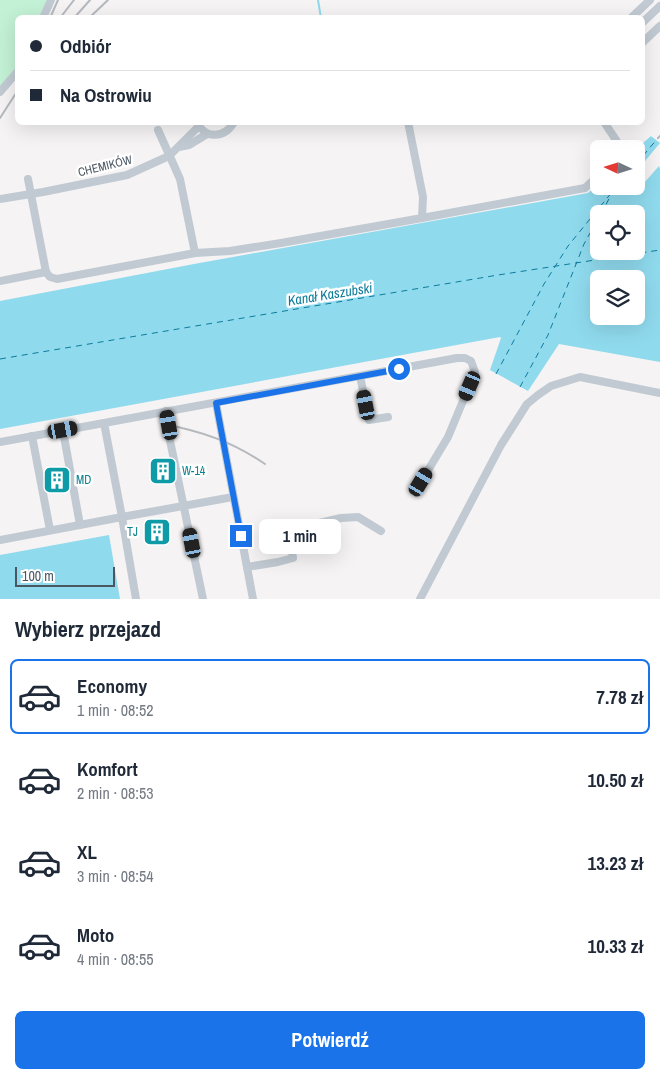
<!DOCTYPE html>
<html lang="pl">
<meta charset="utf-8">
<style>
:root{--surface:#fff;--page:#f2f2f3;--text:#1f2937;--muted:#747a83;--line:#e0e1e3;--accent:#1a73e8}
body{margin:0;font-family:"Archivo Narrow",sans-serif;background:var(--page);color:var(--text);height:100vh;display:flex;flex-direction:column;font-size:19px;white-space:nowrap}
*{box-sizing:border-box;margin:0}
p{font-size:16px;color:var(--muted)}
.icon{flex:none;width:28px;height:28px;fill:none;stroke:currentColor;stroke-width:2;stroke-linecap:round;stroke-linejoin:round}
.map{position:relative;height:599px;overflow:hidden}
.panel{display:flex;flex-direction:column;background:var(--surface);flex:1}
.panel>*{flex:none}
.top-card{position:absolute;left:15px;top:15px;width:630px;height:110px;border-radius:8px;box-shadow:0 5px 20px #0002;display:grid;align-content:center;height:110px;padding:0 15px;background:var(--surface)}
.needle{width:32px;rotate:274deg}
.fabs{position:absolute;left:590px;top:140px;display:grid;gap:10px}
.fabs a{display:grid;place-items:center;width:55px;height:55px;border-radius:8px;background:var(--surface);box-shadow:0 5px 20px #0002;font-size:25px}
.scale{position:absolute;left:15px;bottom:12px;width:100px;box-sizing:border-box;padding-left:5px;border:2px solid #4a5661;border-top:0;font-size:14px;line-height:18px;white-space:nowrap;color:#4a5661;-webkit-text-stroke:4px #fff;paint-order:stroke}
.end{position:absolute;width:22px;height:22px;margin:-11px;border:6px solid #1a73e8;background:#fff;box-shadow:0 0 0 2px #fff}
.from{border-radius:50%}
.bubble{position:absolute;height:35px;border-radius:8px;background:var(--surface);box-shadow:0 5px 20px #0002;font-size:16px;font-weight:800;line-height:35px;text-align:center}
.car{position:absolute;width:15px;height:30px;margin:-15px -8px;border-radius:6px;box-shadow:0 0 4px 1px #0007;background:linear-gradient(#222 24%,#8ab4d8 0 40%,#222 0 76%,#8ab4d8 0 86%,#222 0)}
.top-card b{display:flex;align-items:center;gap:18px;height:48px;font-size:19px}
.top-card b+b{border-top:1px solid var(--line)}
.top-card i{width:12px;height:12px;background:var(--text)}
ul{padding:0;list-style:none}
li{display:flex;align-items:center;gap:15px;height:75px;margin:0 10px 8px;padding:0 5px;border:2px solid transparent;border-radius:8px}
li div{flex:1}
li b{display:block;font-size:19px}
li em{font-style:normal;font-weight:800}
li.current{border-color:var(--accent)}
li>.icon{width:45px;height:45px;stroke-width:1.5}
h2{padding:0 15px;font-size:22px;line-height:60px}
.action{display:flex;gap:10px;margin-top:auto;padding:10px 15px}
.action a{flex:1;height:58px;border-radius:8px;background:var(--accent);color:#fff;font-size:20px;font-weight:800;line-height:58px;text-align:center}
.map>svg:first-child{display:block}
</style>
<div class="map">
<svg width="660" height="599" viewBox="0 0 660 599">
<rect width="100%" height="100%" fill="#f5f3f3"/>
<polygon fill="#c3f1d5" points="0,0 49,0 41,17 18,18 17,67 8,80 0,86"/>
<g fill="#90daee" fill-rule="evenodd">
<polygon points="651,136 660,143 636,172 636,149"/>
<path d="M 659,166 L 660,169 L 660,362 L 559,344 L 528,391 L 490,370 L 501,338 L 500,337 L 0,429 L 0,301 L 194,264 L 588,193 L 599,184 L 599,186 L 636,186 L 636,177 L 644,183 ZM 599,214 L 636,214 L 636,251 L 599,251 ZM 599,279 L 636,279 L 636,316 L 599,316 Z"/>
<polygon points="109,535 120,599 0,599 0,555"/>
</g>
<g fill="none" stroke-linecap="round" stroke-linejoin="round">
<polyline stroke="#90daee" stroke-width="2" points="318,0 321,18"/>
<g stroke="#0c7c9b" stroke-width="1" stroke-dasharray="6 5" stroke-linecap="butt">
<polyline points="636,164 658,138"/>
<polyline points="601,214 611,195"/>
<polyline points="0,359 498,275 660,250"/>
<polyline points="496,374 544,284 568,246 617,186"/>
<polyline points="520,387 548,335 584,244 599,217"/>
</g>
<g stroke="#c1cad2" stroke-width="8">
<polyline points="43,18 51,0"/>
<polyline points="631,18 650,0"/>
<polyline points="642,23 660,6"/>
<polyline points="642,43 660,26"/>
<polyline points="0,92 18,71"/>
<path d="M 197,122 C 205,140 225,138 234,122"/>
<polyline points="604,122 622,149"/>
<polyline points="158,130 180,179 195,253"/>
<polyline points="179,147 189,145 207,134"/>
<polyline points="28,179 46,272 50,277 57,279 195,253 230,251 281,243 422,218 423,197 408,122"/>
<polyline points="0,199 43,192 127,175 169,156 199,126"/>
<polyline points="422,218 585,188 599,175"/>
<polyline points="0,281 46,272"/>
<polyline points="360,376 369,420 388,417"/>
<polyline points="216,403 253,599"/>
<polyline points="166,411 169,425 168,431 203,599"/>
<polyline points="104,423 457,358 465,358 471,361 475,372 448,437 421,482"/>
<polyline points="63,431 80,525"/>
<polyline points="32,436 50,530"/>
<polyline points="0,442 104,423 122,517 0,540"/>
<polyline points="247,567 278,562 293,558 289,530 341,518 358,517 381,531"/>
<polyline points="136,599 122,517 233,497"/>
<polyline points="420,599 501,445 527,404 538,395 551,386 580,377 660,393"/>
</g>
<g stroke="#b5b8bd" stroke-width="2">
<polyline points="50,18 58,0"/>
<polyline points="60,18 74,0"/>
<polyline points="74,18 90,0"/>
<polyline points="89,18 108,0"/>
<polyline points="0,118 18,90"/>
<polyline points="658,138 660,136"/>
<path d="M 163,424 C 201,431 233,442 265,464"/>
</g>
</g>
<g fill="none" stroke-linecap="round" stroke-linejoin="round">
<polyline stroke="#1a73e8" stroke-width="6" points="241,536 216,403 399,369"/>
</g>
<defs>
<g id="building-square" transform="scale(1.4375)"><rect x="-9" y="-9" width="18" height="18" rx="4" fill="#0f9aa8" stroke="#fff"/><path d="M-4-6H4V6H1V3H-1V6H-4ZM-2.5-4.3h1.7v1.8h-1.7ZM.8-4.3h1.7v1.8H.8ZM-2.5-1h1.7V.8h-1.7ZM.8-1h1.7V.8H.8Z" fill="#fff"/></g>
</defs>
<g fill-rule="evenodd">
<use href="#building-square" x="163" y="471"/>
<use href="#building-square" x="57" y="480"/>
<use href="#building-square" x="157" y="532"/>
</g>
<g text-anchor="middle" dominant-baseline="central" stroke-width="5" stroke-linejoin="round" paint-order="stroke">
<g font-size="12" fill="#4a5661" stroke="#fff">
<text transform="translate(105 166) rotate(-14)">CHEMIKÓW</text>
</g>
<g font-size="12" fill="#0d838f" stroke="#fff" text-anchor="start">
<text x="182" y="471">W-14</text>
<text x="76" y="480">MD</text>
<text x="138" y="532" text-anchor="end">TJ</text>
</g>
<g font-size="14" font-style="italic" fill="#0c7c9b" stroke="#fff">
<text transform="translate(330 294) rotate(-9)">Kanał Kaszubski</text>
</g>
</g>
</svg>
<div class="fabs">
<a><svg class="needle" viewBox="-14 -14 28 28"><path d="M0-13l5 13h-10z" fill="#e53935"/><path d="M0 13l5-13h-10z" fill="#747a83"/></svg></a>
<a><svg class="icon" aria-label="locate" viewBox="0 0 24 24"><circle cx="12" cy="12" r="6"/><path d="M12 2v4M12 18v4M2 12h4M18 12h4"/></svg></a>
<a><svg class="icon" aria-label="layers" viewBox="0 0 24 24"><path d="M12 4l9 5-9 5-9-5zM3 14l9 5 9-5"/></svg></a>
</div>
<div class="scale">100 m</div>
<i class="end from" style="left:399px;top:369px"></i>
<i class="end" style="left:241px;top:536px"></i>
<div class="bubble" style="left:259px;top:519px;width:82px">1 min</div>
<i class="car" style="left:470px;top:386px;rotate:203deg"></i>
<i class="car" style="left:366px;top:405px;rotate:349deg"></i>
<i class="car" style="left:169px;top:425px;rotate:350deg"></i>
<i class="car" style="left:63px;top:430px;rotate:80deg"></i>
<i class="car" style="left:421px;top:482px;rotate:31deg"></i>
<i class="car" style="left:192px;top:543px;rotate:349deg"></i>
<div class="top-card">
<b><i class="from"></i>Odbiór</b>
<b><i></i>Na Ostrowiu</b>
</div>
</div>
<section class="panel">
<h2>Wybierz przejazd</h2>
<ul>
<li class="current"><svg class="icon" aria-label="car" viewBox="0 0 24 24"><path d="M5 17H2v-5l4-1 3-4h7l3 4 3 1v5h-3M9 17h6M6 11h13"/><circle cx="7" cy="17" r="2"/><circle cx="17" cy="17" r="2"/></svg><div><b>Economy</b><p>1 min · 08:52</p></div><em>7.78 zł</em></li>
<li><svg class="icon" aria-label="car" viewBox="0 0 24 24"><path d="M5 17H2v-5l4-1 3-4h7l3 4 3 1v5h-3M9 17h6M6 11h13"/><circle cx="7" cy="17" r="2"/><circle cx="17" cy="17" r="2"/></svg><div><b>Komfort</b><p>2 min · 08:53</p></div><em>10.50 zł</em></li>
<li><svg class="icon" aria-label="car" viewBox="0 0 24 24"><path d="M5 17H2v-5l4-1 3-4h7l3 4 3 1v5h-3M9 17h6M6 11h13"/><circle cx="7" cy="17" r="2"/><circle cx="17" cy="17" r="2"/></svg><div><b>XL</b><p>3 min · 08:54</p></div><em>13.23 zł</em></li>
<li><svg class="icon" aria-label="car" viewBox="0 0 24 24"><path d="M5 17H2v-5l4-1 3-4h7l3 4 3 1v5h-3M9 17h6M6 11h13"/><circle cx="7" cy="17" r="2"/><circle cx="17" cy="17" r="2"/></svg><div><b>Moto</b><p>4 min · 08:55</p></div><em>10.33 zł</em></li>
</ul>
<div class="action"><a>Potwierdź</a></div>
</section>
